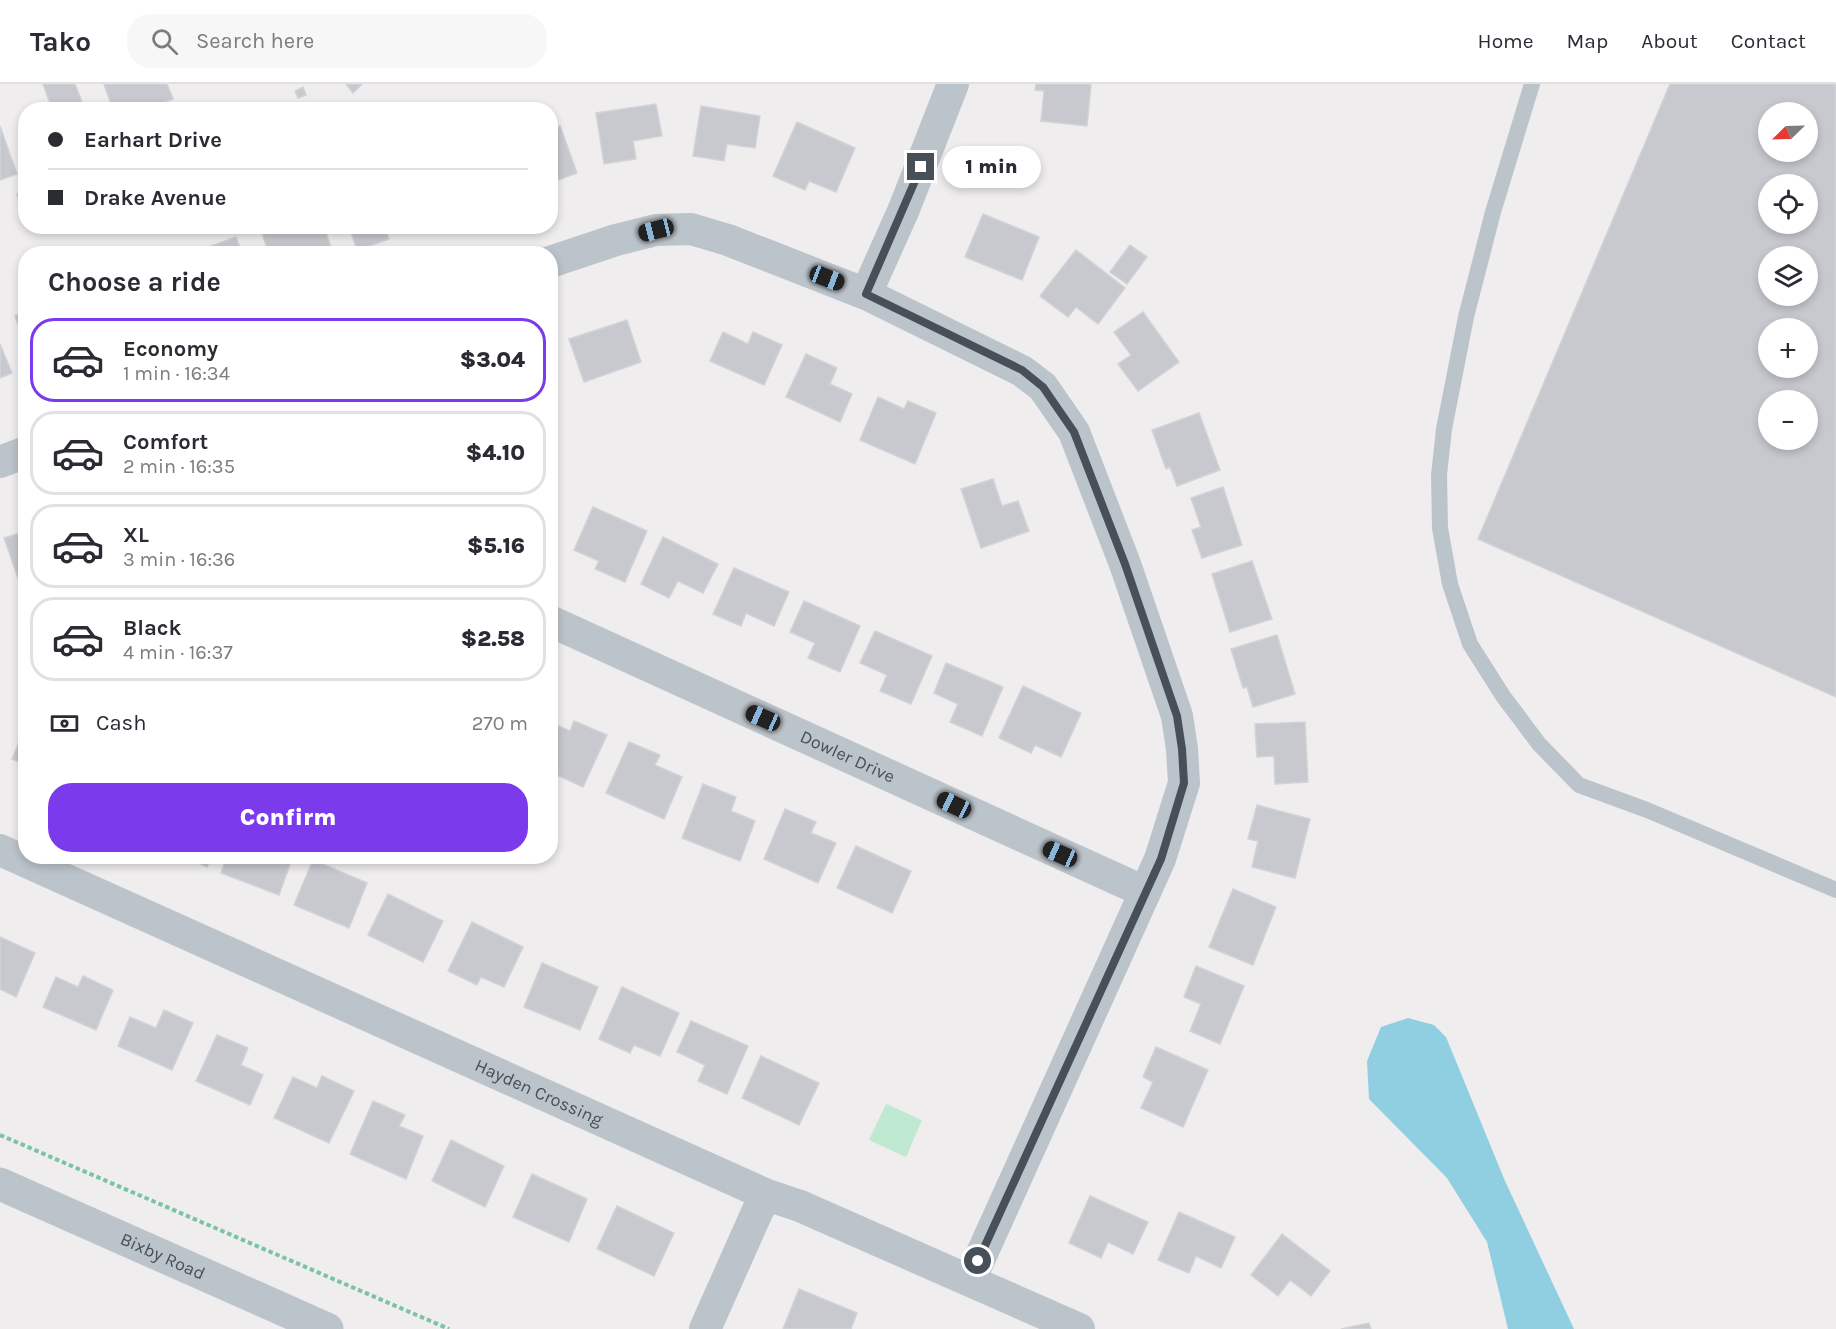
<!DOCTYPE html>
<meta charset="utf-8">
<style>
:root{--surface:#fff;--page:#f7f7f7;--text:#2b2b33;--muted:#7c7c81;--line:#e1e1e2;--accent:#7c3aed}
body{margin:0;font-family:Karla,sans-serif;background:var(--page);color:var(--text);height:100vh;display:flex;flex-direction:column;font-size:22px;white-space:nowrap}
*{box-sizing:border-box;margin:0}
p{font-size:20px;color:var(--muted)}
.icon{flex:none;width:33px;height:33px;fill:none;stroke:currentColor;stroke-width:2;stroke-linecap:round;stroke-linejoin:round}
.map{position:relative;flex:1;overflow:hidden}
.panel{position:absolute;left:18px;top:162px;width:540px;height:618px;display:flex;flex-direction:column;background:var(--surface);border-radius:24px;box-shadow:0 3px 9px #0003}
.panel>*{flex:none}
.guide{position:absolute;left:18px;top:18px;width:540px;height:132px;border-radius:24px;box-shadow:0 3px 9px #0003;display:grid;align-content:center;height:132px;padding:0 30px;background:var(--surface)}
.needle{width:39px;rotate:247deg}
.tools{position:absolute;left:1758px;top:18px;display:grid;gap:12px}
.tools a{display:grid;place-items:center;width:60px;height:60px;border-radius:50%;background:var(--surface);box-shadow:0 3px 9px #0003;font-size:30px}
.end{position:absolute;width:27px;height:27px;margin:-14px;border:8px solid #475058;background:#fff;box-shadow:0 0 0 3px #fff}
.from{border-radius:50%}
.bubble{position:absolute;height:42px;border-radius:21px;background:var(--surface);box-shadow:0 3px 9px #0003;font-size:20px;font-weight:800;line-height:42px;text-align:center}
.car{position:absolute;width:18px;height:36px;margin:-18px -9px;border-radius:8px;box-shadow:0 0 4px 2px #0007;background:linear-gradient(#222 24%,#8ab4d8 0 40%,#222 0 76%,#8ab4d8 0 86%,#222 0)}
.guide b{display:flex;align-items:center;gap:21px;height:57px;font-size:22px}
.guide b+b{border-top:2px solid var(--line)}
.guide i{width:15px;height:15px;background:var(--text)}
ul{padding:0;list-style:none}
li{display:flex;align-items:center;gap:18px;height:84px;margin:0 12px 9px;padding:0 18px;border:3px solid var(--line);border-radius:24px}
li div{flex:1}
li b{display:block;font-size:22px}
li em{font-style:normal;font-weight:800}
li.selected{border-color:var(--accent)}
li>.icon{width:54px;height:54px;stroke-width:1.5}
h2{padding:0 30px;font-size:27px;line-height:72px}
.pay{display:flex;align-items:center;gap:15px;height:66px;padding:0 30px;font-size:22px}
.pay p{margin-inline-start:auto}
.button{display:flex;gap:12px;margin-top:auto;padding:12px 30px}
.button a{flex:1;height:69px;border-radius:24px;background:var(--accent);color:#fff;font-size:24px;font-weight:800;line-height:69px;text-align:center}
header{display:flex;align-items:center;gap:36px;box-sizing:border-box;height:84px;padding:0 30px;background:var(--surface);border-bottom:2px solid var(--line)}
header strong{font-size:28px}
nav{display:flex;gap:33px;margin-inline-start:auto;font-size:21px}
.search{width:420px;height:54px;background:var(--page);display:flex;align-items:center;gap:15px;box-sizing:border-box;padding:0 21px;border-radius:24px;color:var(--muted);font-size:22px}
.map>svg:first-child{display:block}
</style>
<header>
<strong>Tako</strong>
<div class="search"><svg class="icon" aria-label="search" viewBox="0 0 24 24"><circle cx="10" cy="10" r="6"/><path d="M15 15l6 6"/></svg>Search here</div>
<nav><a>Home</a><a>Map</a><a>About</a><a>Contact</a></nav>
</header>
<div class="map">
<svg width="1836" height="1245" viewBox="0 0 1836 1245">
<rect width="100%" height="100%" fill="#efeded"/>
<polygon fill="#bfe9d0" points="886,1020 922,1036 906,1073 869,1056"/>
<polygon fill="#90cfe2" points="1408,934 1434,941 1446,953 1505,1097 1574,1245 1508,1245 1487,1158 1447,1094 1369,1015 1367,977 1381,943"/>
<g fill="#c7c9cf" stroke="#d1d3d8" stroke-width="1.5" fill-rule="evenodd">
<polygon points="43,0 75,0 85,26 41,26 51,22"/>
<polygon points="104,0 167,0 173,15 143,26 113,26"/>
<polygon points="346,0 362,0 353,9"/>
<polygon points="1036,0 1091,0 1087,42 1041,37 1044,7 1035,6"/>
<path d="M 1670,0 L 1836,0 L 1836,613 L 1478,455 ZM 1768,28 L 1808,28 L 1808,68 L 1768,68 ZM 1768,100 L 1808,100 L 1808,140 L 1768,140 ZM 1768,172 L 1808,172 L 1808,212 L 1768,212 ZM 1768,244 L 1808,244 L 1808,284 L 1768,284 ZM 1768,316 L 1808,316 L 1808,356 L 1768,356 Z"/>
<polygon points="303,3 306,11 298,14 295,7"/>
<polygon points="656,20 662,52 633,57 636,75 604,80 596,29"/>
<polygon points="701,22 760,32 755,64 727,60 724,77 693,72"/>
<polygon points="797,38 855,64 836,108 809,97 805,106 773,92"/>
<polygon points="0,42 17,90 0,96"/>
<polygon points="560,42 577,89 550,99 550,45"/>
<polygon points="26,108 26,124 21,125 17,110"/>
<polygon points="983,130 1039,153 1022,196 965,173"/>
<polygon points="270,142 324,142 333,170 269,170 261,146"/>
<polygon points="349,142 384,142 389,155 357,166"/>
<polygon points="236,153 242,170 190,170"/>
<polygon points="1130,161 1147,173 1127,200 1110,188"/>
<polygon points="1076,166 1125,204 1098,240 1076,223 1068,233 1040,212"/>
<polygon points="26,228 26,260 15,232"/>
<polygon points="1143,228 1179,278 1138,307 1118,280 1131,271 1114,248"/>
<polygon points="627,236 641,278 584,298 569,255"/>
<polygon points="723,248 748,260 753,248 782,261 764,301 710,277"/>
<polygon points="0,260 12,289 0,294"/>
<polygon points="806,270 837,284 830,300 852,310 840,338 786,313"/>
<polygon points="878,313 904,325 908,317 936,329 915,380 860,356"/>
<polygon points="1199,329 1220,386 1177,402 1170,383 1166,385 1152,346"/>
<polygon points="993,395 1002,422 1018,417 1029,447 981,464 961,405"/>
<polygon points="1223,403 1242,461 1202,474 1192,446 1201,443 1191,414"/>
<polygon points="593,423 647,447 625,498 595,485 599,477 574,466"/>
<polygon points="26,447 26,495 19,497 4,454"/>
<polygon points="663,453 718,480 703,509 678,497 669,514 641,500"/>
<polygon points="1252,477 1272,535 1230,548 1212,490"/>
<polygon points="734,484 789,508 774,542 746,529 741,542 713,530"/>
<polygon points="804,517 860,542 840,588 808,574 815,559 790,548"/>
<polygon points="875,547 932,572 911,620 880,607 887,591 860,579"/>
<polygon points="1277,551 1295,610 1253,623 1247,603 1243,604 1231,565"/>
<polygon points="946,579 1003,603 982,652 950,638 958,620 934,609"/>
<polygon points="1023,602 1081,629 1061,673 1035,661 1031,669 999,654"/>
<polygon points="574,637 607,651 583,703 550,688 550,638 570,647"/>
<polygon points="1305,638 1308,698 1275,700 1274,672 1257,673 1255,640"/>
<polygon points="22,651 26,652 26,681 12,675"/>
<polygon points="629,658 660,671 655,681 682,693 664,735 606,709"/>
<polygon points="703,700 736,713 731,727 755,737 740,777 682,754"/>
<polygon points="1257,721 1310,735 1295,794 1252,783 1258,757 1248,755"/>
<polygon points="785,725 816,738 811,749 836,759 818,799 764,775"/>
<polygon points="856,762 911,787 892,829 837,804"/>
<polygon points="184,772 212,772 207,783"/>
<polygon points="227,772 293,772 279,811 221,789"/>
<polygon points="313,776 367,799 349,844 294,821"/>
<polygon points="1233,805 1276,823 1253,881 1209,863"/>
<polygon points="388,810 443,837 423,878 368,851"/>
<polygon points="472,838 523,863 504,903 481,893 477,901 448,887"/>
<polygon points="0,853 35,869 16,913 0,905"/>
<polygon points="542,879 598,903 580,946 524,923"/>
<polygon points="1196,882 1244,902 1220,960 1190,947 1201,920 1184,913"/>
<polygon points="83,892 113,906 96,946 43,923 56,893 78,903"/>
<polygon points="622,903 679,929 660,972 634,961 630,969 599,955"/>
<polygon points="164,926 193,939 172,986 118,962 130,933 156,944"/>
<polygon points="691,937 748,962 727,1010 698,997 705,981 677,968"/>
<polygon points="217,951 248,964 241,981 263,991 250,1021 196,997"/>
<polygon points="1156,963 1208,986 1183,1043 1141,1024 1153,998 1143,993"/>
<polygon points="761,972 819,999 799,1041 742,1014"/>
<polygon points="322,992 354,1007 329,1059 274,1034 293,993 317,1004"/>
<polygon points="373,1017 405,1031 399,1042 423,1052 406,1095 350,1070"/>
<polygon points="451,1056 504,1082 485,1123 432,1097"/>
<polygon points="532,1090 587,1115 569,1158 513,1133"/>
<polygon points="1090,1112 1148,1138 1133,1170 1108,1158 1101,1174 1069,1159"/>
<polygon points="617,1122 674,1149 654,1192 597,1165"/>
<polygon points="1179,1128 1235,1153 1221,1184 1196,1172 1189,1189 1158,1176"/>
<polygon points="1282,1150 1330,1187 1311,1212 1290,1196 1278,1212 1251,1191"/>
<polygon points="799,1205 857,1229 851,1245 783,1245"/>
<polygon points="1369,1239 1371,1245 1341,1245"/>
</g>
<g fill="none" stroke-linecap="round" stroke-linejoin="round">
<polyline stroke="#7ac4a1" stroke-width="4" stroke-dasharray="4.5 3" stroke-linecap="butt" points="0,1051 449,1245"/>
<polyline stroke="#bcc4cb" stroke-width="16" points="1532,0 1493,128 1466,233 1444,345 1439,391 1440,444 1450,500 1470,560 1503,612 1539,660 1579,701 1647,726 1836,806"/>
<g stroke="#bcc4cb" stroke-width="32">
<polyline points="550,178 616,156 656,146 691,145 728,156 866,210 1022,287 1043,303 1074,348 1125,480 1177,632 1182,665 1184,699 1160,775 970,1196"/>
<polyline points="866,210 904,125 953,0"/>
<polyline points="0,378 26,368"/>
<path id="s1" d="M 550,537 L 1145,808"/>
<path id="s2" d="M 0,766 L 767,1111 L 800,1122 L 1079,1245"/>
<polyline points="705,1245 758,1126 767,1111"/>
</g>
<path stroke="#bcc4cb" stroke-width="33" id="s3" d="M 0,1100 L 327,1245"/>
</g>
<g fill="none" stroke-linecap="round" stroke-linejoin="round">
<polyline stroke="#475058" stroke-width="8" points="921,83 866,210 1022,286 1043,303 1074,348 1125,480 1177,632 1182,665 1184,699 1161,775 978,1177"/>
</g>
<g text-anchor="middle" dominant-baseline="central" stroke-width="4.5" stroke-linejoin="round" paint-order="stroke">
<g font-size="18" fill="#475058" stroke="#fff">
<text stroke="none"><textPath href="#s1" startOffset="327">Dowler Drive</textPath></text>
<text stroke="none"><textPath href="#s2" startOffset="591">Hayden Crossing</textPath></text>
<text stroke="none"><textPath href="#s3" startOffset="178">Bixby Road</textPath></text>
</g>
</g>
</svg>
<div class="tools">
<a><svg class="needle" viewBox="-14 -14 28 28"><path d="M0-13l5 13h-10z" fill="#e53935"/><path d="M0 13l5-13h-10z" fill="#7c7c81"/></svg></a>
<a><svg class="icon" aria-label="locate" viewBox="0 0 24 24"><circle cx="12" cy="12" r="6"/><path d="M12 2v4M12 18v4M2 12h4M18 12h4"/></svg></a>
<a><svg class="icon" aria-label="layers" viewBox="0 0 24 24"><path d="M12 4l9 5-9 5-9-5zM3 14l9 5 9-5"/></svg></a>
<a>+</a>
<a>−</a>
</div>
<i class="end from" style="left:978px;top:1177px"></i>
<i class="end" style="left:921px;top:83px"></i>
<div class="bubble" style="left:942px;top:62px;width:99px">1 min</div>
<i class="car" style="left:656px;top:146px;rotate:256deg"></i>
<i class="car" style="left:827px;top:194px;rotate:111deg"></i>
<i class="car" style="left:763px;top:634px;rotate:294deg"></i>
<i class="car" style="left:954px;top:721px;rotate:295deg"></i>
<i class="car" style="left:1060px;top:770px;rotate:294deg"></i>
<div class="guide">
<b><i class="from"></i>Earhart Drive</b>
<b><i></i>Drake Avenue</b>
</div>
<section class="panel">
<h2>Choose a ride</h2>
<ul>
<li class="selected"><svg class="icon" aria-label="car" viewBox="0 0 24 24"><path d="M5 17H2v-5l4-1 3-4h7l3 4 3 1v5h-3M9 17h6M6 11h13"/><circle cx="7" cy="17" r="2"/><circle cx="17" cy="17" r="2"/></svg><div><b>Economy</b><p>1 min · 16:34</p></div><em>$3.04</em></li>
<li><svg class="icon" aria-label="car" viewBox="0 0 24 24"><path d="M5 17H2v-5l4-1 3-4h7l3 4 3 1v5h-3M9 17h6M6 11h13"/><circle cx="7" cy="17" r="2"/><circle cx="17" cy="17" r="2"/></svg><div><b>Comfort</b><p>2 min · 16:35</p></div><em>$4.10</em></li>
<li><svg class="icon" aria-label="car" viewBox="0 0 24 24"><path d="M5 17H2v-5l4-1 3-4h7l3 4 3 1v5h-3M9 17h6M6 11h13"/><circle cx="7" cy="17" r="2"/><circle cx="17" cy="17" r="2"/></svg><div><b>XL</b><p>3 min · 16:36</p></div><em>$5.16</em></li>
<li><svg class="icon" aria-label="car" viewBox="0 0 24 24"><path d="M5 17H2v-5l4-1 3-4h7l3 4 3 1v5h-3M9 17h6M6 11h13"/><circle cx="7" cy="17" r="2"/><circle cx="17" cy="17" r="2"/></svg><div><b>Black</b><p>4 min · 16:37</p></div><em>$2.58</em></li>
</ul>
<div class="pay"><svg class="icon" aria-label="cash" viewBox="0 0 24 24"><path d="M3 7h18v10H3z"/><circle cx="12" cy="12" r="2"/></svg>Cash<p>270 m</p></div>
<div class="button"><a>Confirm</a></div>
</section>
</div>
